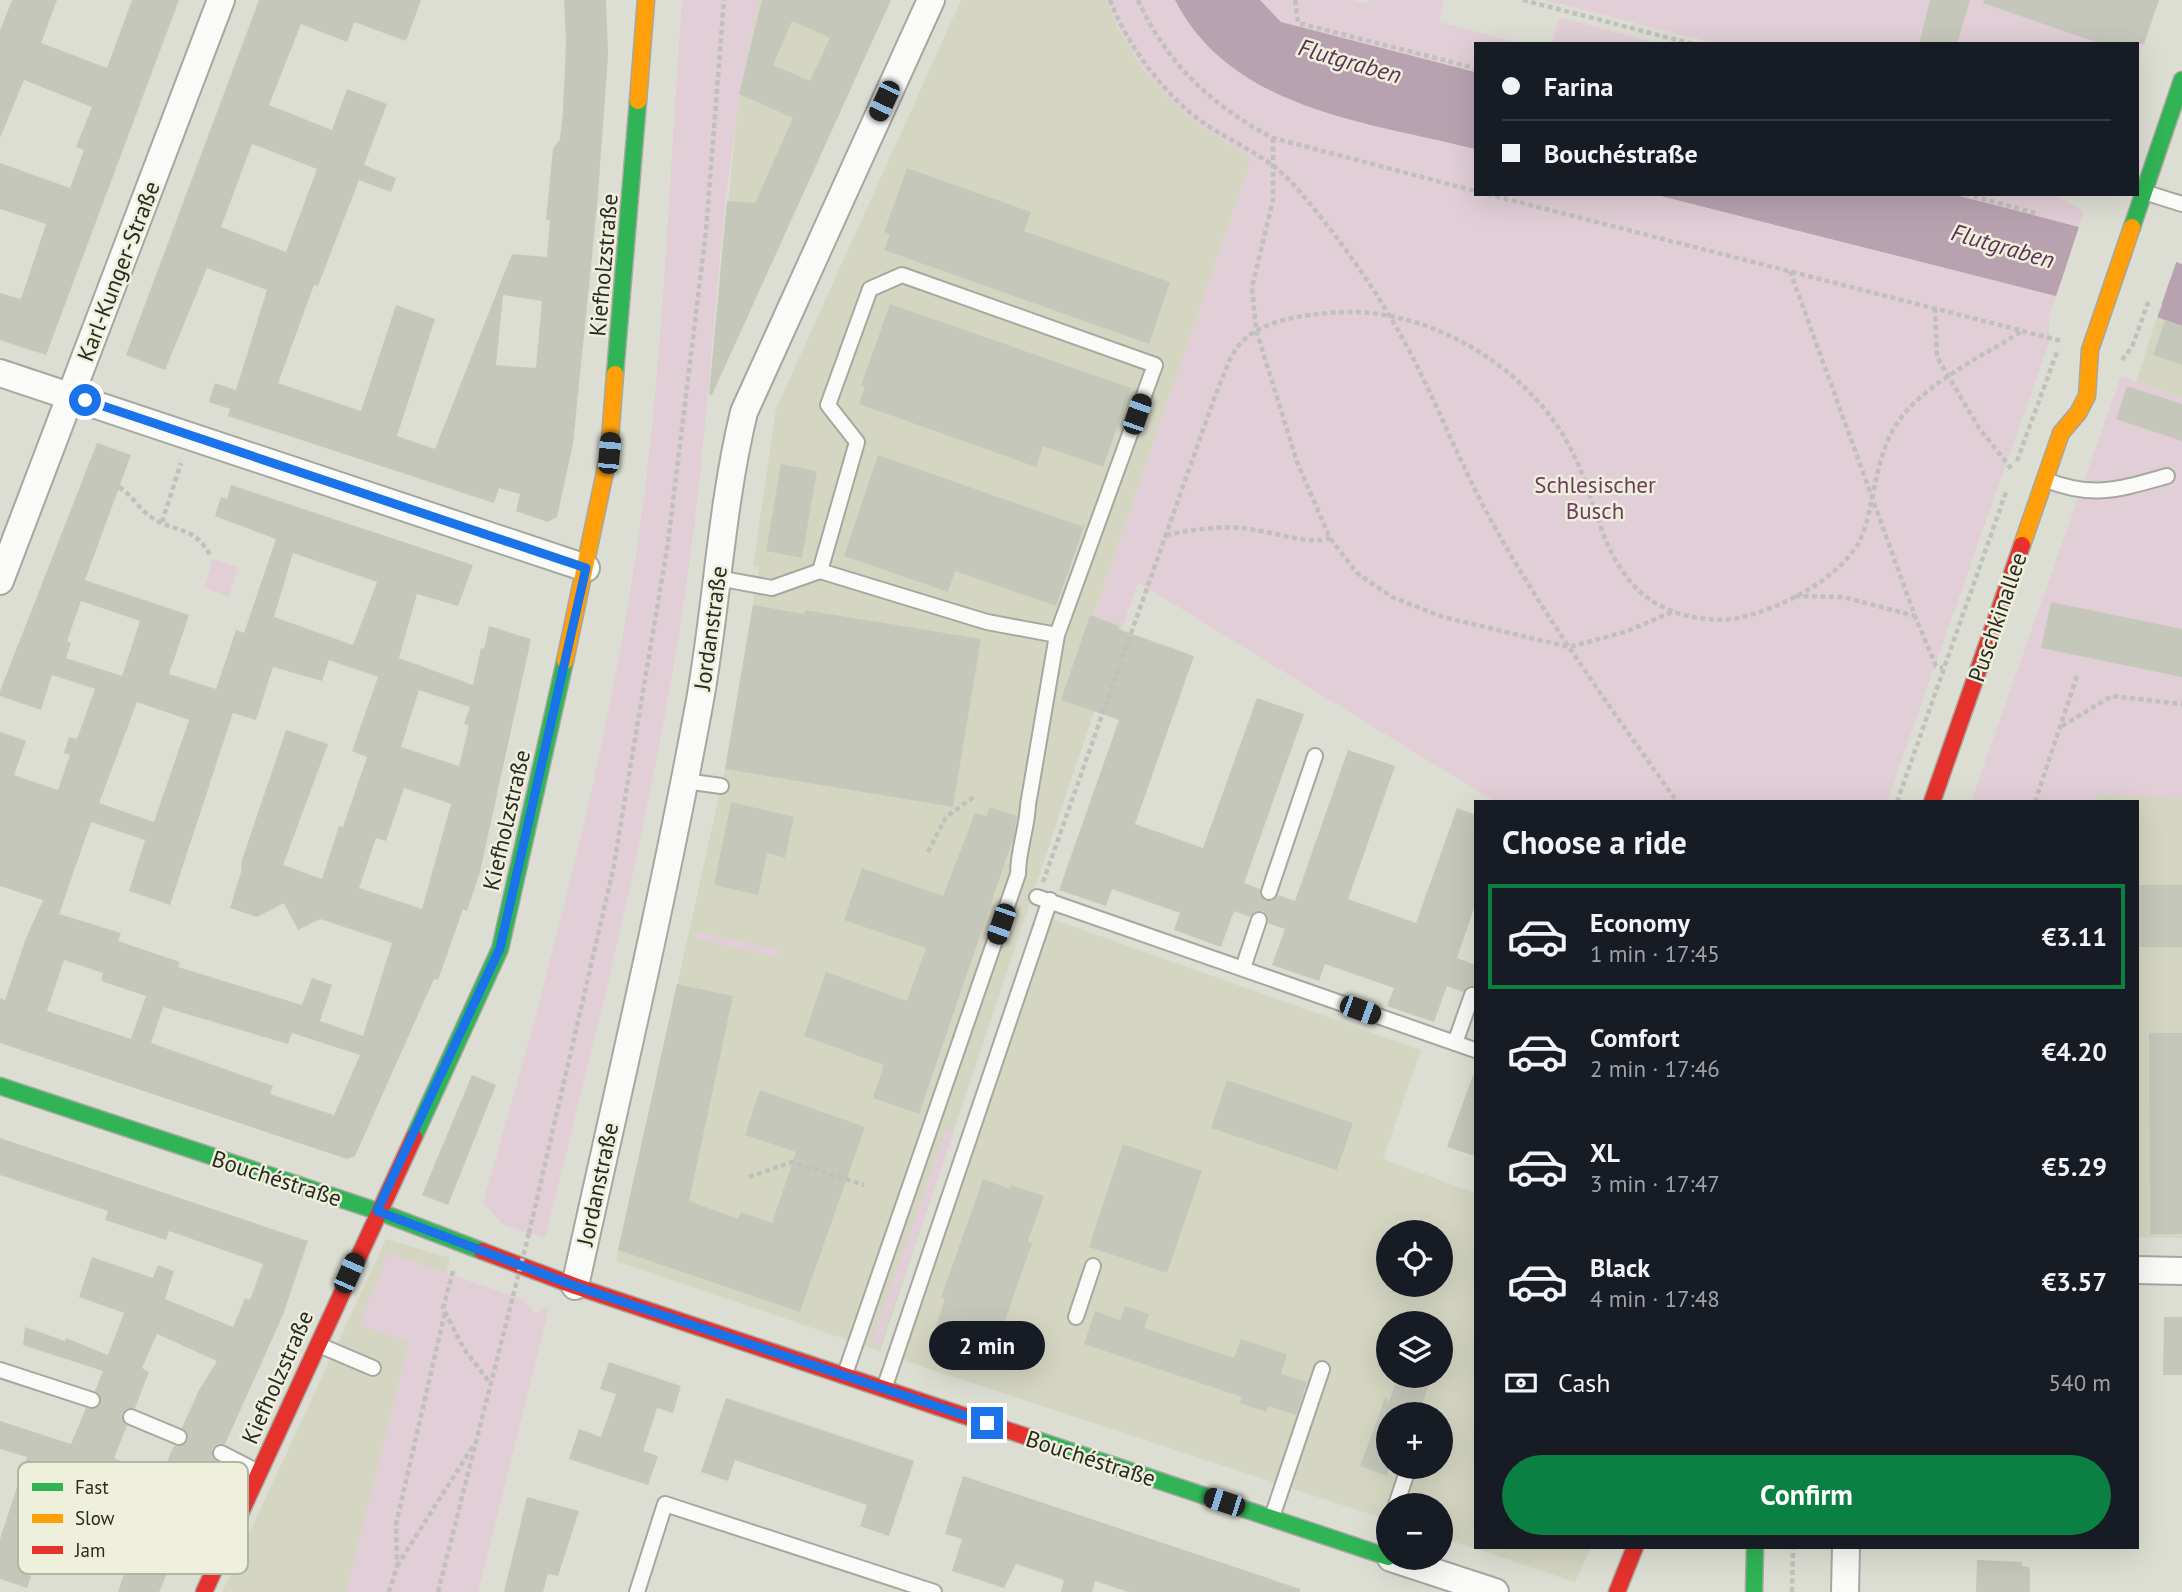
<!DOCTYPE html>
<meta charset="utf-8">
<style>
:root{--surface:#171b24;--page:#242831;--text:#f1f3f6;--muted:#9ea1a6;--line:#363941;--accent:#0b8043}
body{margin:0;font-family:"PT Sans",sans-serif;background:var(--page);color:var(--text);height:100vh;display:flex;flex-direction:column;font-size:26px;white-space:nowrap}
*{box-sizing:border-box;margin:0}
p{font-size:23px;color:var(--muted)}
.icon{flex:none;width:38px;height:38px;fill:none;stroke:currentColor;stroke-width:2;stroke-linecap:round;stroke-linejoin:round}
.map{position:relative;flex:1;overflow:hidden}
.drawer{position:absolute;left:1474px;top:800px;width:665px;height:749px;display:flex;flex-direction:column;background:var(--surface);border-radius:0px;box-shadow:0 7px 28px #0002}
.drawer>*{flex:none}
.hud{position:absolute;left:1474px;top:42px;width:665px;height:154px;border-radius:0px;box-shadow:0 7px 28px #0002;display:grid;align-content:center;height:154px;padding:0 28px;background:var(--surface)}
.tools{position:absolute;left:1376px;top:1220px;display:grid;gap:14px}
.tools a{display:grid;place-items:center;width:77px;height:77px;border-radius:50%;background:var(--surface);box-shadow:0 7px 28px #0002;font-size:35px}
.end{position:absolute;width:32px;height:32px;margin:-16px;border:9px solid #1a73e8;background:#fff;box-shadow:0 0 0 4px #fff}
.from{border-radius:50%}
.bubble{position:absolute;height:49px;border-radius:24px;background:var(--surface);box-shadow:0 7px 28px #0002;font-size:23px;font-weight:600;line-height:49px;text-align:center}
.car{position:absolute;width:21px;height:42px;margin:-21px -10px;border-radius:9px;box-shadow:0 0 5px 2px #0007;background:linear-gradient(#222 24%,#8ab4d8 0 40%,#222 0 76%,#8ab4d8 0 86%,#222 0)}
.hud b{display:flex;align-items:center;gap:24px;height:66px;font-size:26px}
.hud b+b{border-top:2px solid var(--line)}
.hud i{width:18px;height:18px;background:var(--text)}
ul{padding:0;list-style:none}
li{display:flex;align-items:center;gap:21px;height:105px;margin:0 14px 10px;padding:0 14px;border:4px solid transparent;border-radius:0px}
li div{flex:1}
li b{display:block;font-size:26px}
li em{font-style:normal;font-weight:600}
li.on{border-color:var(--accent)}
li>.icon{width:63px;height:63px;stroke-width:1.5}
h2{padding:0 28px;font-size:32px;line-height:84px}
.pay{display:flex;align-items:center;gap:18px;height:77px;padding:0 28px;font-size:26px}
.pay p{margin-inline-start:auto}
.button{display:flex;gap:14px;margin-top:auto;padding:14px 28px}
.button a{flex:1;height:80px;border-radius:42px;background:var(--accent);color:#fff;font-size:28px;font-weight:600;line-height:80px;text-align:center}
.map>svg:first-child{display:block}
</style>
<div class="map">
<svg width="2182" height="1592" viewBox="0 0 2182 1592">
<rect width="100%" height="100%" fill="#ddded3"/>
<g fill="#d4d6c2" fill-rule="evenodd">
<polygon points="759,0 891,0 711,378 739,94"/>
<polygon points="961,0 1106,0 1119,30 1143,69 1165,93 1188,116 1252,158 1094,615 1123,625 880,1351 616,1261 725,769 759,568 753,566 776,409"/>
<polygon points="2157,317 2182,326 2182,398 2136,382"/>
<polygon points="2096,794 2182,798 2182,1238 2137,1237 2137,802 2095,802"/>
<path d="M 1052,919 L 1421,1050 L 1383,1159 L 1475,1193 L 1475,1547 L 1591,1547 L 1575,1582 L 1440,1537 L 1440,1505 L 1388,1505 L 1388,1520 L 899,1359 ZM 1388,1232 L 1440,1232 L 1440,1284 L 1388,1284 ZM 1388,1323 L 1440,1323 L 1440,1376 L 1388,1376 ZM 1388,1414 L 1440,1414 L 1440,1466 L 1388,1466 Z"/>
<polygon points="386,1239 450,1258 369,1592 222,1592"/>
</g>
<g fill="#e1ced7">
<path d="M 682,0 L 759,0 C 718,172 716,352 694,527 C 664,768 604,1003 545,1238 L 504,1225 L 483,1203 C 543,996 599,788 633,575 C 663,386 668,192 682,0 Z"/>
<path d="M 1106,0 L 1175,0 C 1231,110 1368,122 1475,149 L 1475,194 L 1653,194 L 2056,296 L 2049,317 L 2049,343 L 1887,801 L 1494,801 L 1138,582 L 1123,625 L 1094,616 L 1252,158 C 1231,144 1207,132 1188,115 C 1150,84 1125,45 1106,0 Z"/>
<polygon points="1260,0 1353,0 1367,4 1368,0 1444,0 1439,22 1523,44 1475,44 1475,72 1281,22"/>
<polygon points="1545,0 2159,0 2137,64 2137,44 1718,44"/>
<polygon points="1559,17 1660,44 1552,44"/>
<polygon points="1952,194 2054,194 2084,212 2079,227"/>
<polygon points="2121,376 2182,398 2182,798 2097,794 2095,801 1971,802"/>
<polygon points="213,559 238,567 229,596 204,588"/>
<polygon points="698,932 780,950 778,957 696,939"/>
<polygon points="946,1130 954,1132 880,1344 872,1342"/>
<polygon points="388,1253 522,1299 537,1314 545,1307 549,1308 478,1592 346,1592 409,1343 360,1324"/>
</g>
<g fill="#b9a2b0">
<path d="M 1175,0 L 1260,0 L 1281,22 L 1475,72 L 1475,149 C 1368,122 1231,110 1175,0 Z"/>
<polygon points="1653,194 1952,194 2079,227 2071,252 2170,280 2176,262 2182,264 2182,326 2157,317 2162,305 2064,274 2056,296"/>
</g>
<polygon fill="#ddded3" points="2080,224 2082,228 2075,250 2168,276 2173,260 2177,259 2156,321 2154,318 2157,306 2066,279 2059,298 2055,300"/>
<g fill="#c6c7bb" fill-rule="evenodd">
<polygon points="12,0 57,0 41,43 107,68 132,0 179,0 46,355 0,340 0,293 21,299 46,224 0,209 0,163 70,188 84,150 76,147 92,107 24,80 0,138 0,31"/>
<path d="M 259,0 L 421,0 L 406,41 L 354,22 L 347,42 L 301,24 L 269,105 L 332,130 L 347,89 L 387,104 L 364,165 L 396,178 L 391,192 L 359,180 L 318,286 L 314,285 L 278,383 L 361,411 L 396,305 L 435,319 L 397,436 L 435,449 L 512,254 L 547,257 L 550,220 L 546,220 L 553,149 L 560,139 L 563,111 L 566,42 L 564,0 L 606,0 L 608,56 L 597,207 L 573,444 L 557,517 L 548,522 L 516,511 L 520,494 L 499,488 L 494,503 L 228,416 L 230,409 L 209,402 L 215,383 L 236,390 L 267,290 L 207,268 L 165,370 L 126,355 ZM 252,144 L 317,169 L 286,252 L 221,227 ZM 503,295 L 542,301 L 536,368 L 496,365 Z"/>
<path d="M 762,0 L 891,0 L 712,395 L 709,394 L 727,201 L 755,203 L 793,118 L 739,94 ZM 792,21 L 830,38 L 810,81 L 773,65 Z"/>
<polygon points="1930,0 1970,0 1957,44 1919,44"/>
<polygon points="1984,0 2159,0 2144,44 2101,44 1983,3"/>
<polygon points="907,168 1031,212 1024,231 1170,282 1149,344 884,250 890,234 884,232"/>
<polygon points="890,304 1131,388 1103,467 1043,446 1036,467 859,404 865,387 861,386"/>
<polygon points="2165,320 2182,326 2182,365 2153,355"/>
<polygon points="2127,386 2182,404 2182,441 2116,419"/>
<path d="M 97,443 L 131,455 L 85,580 L 189,615 L 169,674 L 216,689 L 236,630 L 244,633 L 276,539 L 215,516 L 221,497 L 227,499 L 231,485 L 473,565 L 458,606 L 417,594 L 399,658 L 473,685 L 481,648 L 484,649 L 489,626 L 531,639 L 480,872 L 467,911 L 463,909 L 438,980 L 434,979 L 355,1156 L 347,1159 L 0,1043 L 0,998 L 5,1000 L 26,938 L 43,900 L 0,886 L 0,732 L 26,741 L 14,775 L 58,790 L 70,755 L 64,753 L 69,737 L 77,739 L 95,689 L 52,675 L 41,710 L 0,696 L 0,691 ZM 293,553 L 377,582 L 353,645 L 274,617 ZM 81,601 L 140,621 L 122,676 L 66,658 L 71,643 L 67,641 ZM 329,660 L 378,677 L 352,751 L 367,757 L 343,827 L 339,826 L 322,879 L 283,865 L 328,744 L 286,730 L 242,860 L 241,872 L 230,908 L 257,917 L 284,903 L 298,930 L 320,919 L 392,943 L 363,1036 L 320,1021 L 332,985 L 312,978 L 302,1005 L 178,967 L 180,962 L 118,941 L 121,933 L 59,914 L 91,822 L 145,840 L 129,891 L 170,905 L 233,713 L 256,720 L 273,667 L 322,681 ZM 419,690 L 470,707 L 464,724 L 469,726 L 459,766 L 401,747 ZM 137,702 L 189,720 L 154,822 L 99,803 ZM 404,788 L 451,804 L 422,909 L 359,888 L 376,838 L 386,841 ZM 64,960 L 103,973 L 101,979 L 104,982 L 146,996 L 131,1039 L 47,1011 ZM 163,1007 L 288,1044 L 292,1033 L 360,1055 L 334,1115 L 270,1094 L 273,1086 L 151,1043 Z"/>
<polygon points="878,455 1084,527 1056,606 955,571 948,592 844,556"/>
<polygon points="781,464 817,471 802,558 766,551"/>
<polygon points="2051,602 2182,629 2182,677 2041,648"/>
<polygon points="753,605 804,614 805,610 981,639 953,807 725,769"/>
<polygon points="1090,615 1119,626 1118,629 1194,656 1135,824 1203,848 1257,698 1304,714 1244,883 1260,889 1260,895 1265,901 1272,901 1278,895 1295,901 1348,750 1395,766 1348,899 1416,923 1457,808 1475,815 1475,905 1457,958 1475,965 1475,986 1470,986 1463,992 1447,986 1434,1022 1387,1006 1394,988 1325,964 1319,981 1272,965 1285,929 1268,923 1268,917 1263,911 1256,911 1250,917 1234,911 1221,947 1174,930 1180,913 1112,889 1106,906 1059,890 1119,720 1061,700"/>
<polygon points="731,802 794,817 785,858 767,853 758,895 714,885"/>
<polygon points="990,807 1017,816 1014,836 919,1114 873,1098 884,1065 804,1036 826,972 907,1001 926,948 844,920 862,868 943,896 975,813 986,816"/>
<rect x="2137" y="885" width="45" height="62"/>
<polygon points="677,984 733,996 689,1201 738,1219 741,1212 772,1223 796,1152 745,1135 760,1090 865,1127 800,1312 618,1250"/>
<polygon points="2149,1033 2182,1033 2182,1234 2150,1234"/>
<polygon points="472,1075 496,1085 448,1205 422,1195"/>
<polygon points="1473,1075 1475,1075 1475,1156 1447,1147"/>
<polygon points="1227,1080 1353,1123 1337,1170 1211,1128"/>
<path d="M 0,1138 L 308,1241 L 283,1315 L 225,1444 L 216,1445 L 212,1449 L 213,1458 L 217,1462 L 159,1592 L 118,1592 L 142,1517 L 59,1490 L 27,1588 L 0,1579 L 0,1539 L 27,1457 L 0,1449 L 0,1421 L 71,1444 L 86,1408 L 95,1409 L 101,1402 L 95,1391 L 103,1371 L 23,1345 L 25,1327 L 65,1341 L 66,1338 L 108,1355 L 124,1313 L 79,1297 L 92,1257 L 153,1278 L 158,1265 L 174,1271 L 165,1299 L 233,1327 L 245,1298 L 250,1300 L 263,1264 L 169,1231 L 166,1240 L 105,1220 L 108,1211 L 0,1175 ZM 157,1334 L 217,1361 L 199,1390 L 182,1428 L 188,1435 L 188,1441 L 181,1446 L 174,1446 L 159,1479 L 114,1458 L 127,1426 L 122,1414 L 126,1409 L 135,1408 L 149,1372 L 142,1368 Z"/>
<polygon points="1123,1144 1202,1171 1167,1273 1089,1247"/>
<polygon points="983,1179 1010,1189 1011,1185 1044,1196 1028,1241 1032,1243 991,1361 930,1344 945,1299 941,1298"/>
<polygon points="1125,1306 1149,1314 1144,1328 1234,1358 1241,1339 1287,1354 1281,1374 1307,1382 1296,1415 1268,1406 1266,1412 1240,1403 1242,1397 1084,1344 1095,1311 1120,1320"/>
<polygon points="2164,1317 2182,1317 2182,1375 2163,1375"/>
<polygon points="609,1362 681,1386 673,1413 657,1408 643,1451 658,1456 648,1485 569,1459 579,1429 601,1437 616,1394 600,1389"/>
<polygon points="1399,1376 1433,1376 1418,1414 1388,1414 1388,1476 1360,1466 1386,1396 1388,1404"/>
<polygon points="726,1398 914,1461 889,1536 860,1526 867,1505 735,1460 728,1481 701,1472"/>
<polygon points="963,1476 1300,1589 1300,1592 1129,1592 1095,1581 1092,1592 1061,1592 1064,1580 1016,1564 1004,1588 952,1571 962,1539 945,1534"/>
<polygon points="527,1497 579,1511 558,1576 548,1574 543,1592 504,1592"/>
<polygon points="1977,1560 2022,1562 2022,1566 2029,1567 2030,1570 2030,1592 1976,1592"/>
</g>
<g fill="none" stroke-linecap="round" stroke-linejoin="round">
<g stroke="#a6a79f" stroke-width="18">
<g id="lane">
<polyline points="2147,193 2182,204"/>
<path d="M 2046,480 C 2094,499 2120,489 2167,476"/>
<polyline points="718,578 772,588 820,571"/>
<polyline points="685,781 721,786"/>
<polyline points="1269,892 1315,756"/>
<polyline points="1037,897 1475,1050"/>
<polyline points="1243,968 1259,920"/>
<polyline points="1455,1043 1472,995"/>
<polyline points="1076,1317 1093,1266"/>
<polyline points="319,1345 373,1368"/>
<polyline points="0,1370 92,1400"/>
<path d="M 845,1374 L 1018,874 C 1018,850 1027,829 1028,805 L 1057,635 L 987,622 L 820,571 L 857,442 L 828,405 L 870,289 L 902,275 L 1155,365 L 1057,635"/>
<polyline points="885,1386 1050,900"/>
<polyline points="131,1417 179,1437"/>
<polyline points="221,1453 258,1472"/>
<polyline points="1396,1505 1409,1466"/>
<polyline points="1272,1517 1322,1369"/>
<polyline points="637,1592 665,1504 934,1592"/>
</g>
</g>
<g stroke="#a6a79f" stroke-width="30">
<g id="street">
<polyline points="0,373 586,568"/>
<polyline points="0,581 221,0"/>
<polyline points="2137,1270 2182,1271"/>
<path d="M 575,1286 C 618,1091 664,896 700,700 C 717,605 721,507 744,412 L 931,0"/>
<polyline points="1391,1558 1495,1592"/>
<polyline points="1845,1592 1846,1547"/>
</g>
</g>
<g stroke="#a6a79f" stroke-width="19">
<g id="fast">
<polyline points="2132,227 2182,80"/>
<polyline points="615,374 638,101"/>
<polyline points="0,1086 377,1211 482,1251"/>
<polyline points="414,1137 500,949 565,661"/>
<polyline points="1028,1437 1388,1557"/>
<polyline points="1754,1592 1755,1547"/>
</g>
</g>
<g stroke="#a6a79f" stroke-width="19">
<g id="slow">
<polyline points="638,101 646,0"/>
<polyline points="2022,545 2061,433 2078,413 2087,396 2090,350 2132,227"/>
<polyline points="565,661 609,453 615,374"/>
</g>
</g>
<g stroke="#a6a79f" stroke-width="19">
<g id="jam">
<polyline points="1932,802 2022,545"/>
<polyline points="482,1251 575,1286 1028,1437"/>
<polyline points="204,1592 414,1137"/>
<polyline points="1617,1592 1635,1547"/>
</g>
</g>
<g stroke="#c0c0bd" stroke-width="4.5" stroke-dasharray="5 3.5" stroke-linecap="butt">
<path d="M 1110,0 C 1126,42 1158,86 1193,115 C 1224,140 1266,153 1293,184 C 1339,236 1381,296 1413,358 C 1441,413 1463,470 1493,524 C 1547,621 1613,711 1677,802"/>
<path d="M 1138,0 C 1167,64 1212,106 1273,138 L 1475,191"/>
<polyline points="1295,0 1298,23 1475,68"/>
<polyline points="1523,0 1693,44"/>
<polyline points="1273,138 1273,200 1252,287 1256,330 1297,462 1330,538 1357,573 1392,597 1443,617 1569,647 1625,632 1672,612"/>
<polyline points="1487,194 2062,341"/>
<polyline points="1965,194 2039,214"/>
<polyline points="1790,271 1915,616 1936,666 1943,668"/>
<polyline points="1935,308 1937,357 1979,428 2013,471"/>
<polyline points="2122,360 2132,347 2149,300"/>
<polyline points="2017,461 2058,349"/>
<path d="M 119,487 C 132,495 139,509 151,517 C 174,533 194,525 210,555"/>
<polyline points="162,522 181,463"/>
<path d="M 1166,535 C 1192,530 1216,526 1243,528 C 1267,530 1310,546 1330,538"/>
<polyline points="1795,596 1843,597 1915,616"/>
<polyline points="2062,726 2112,696 2182,704"/>
<polyline points="1897,802 2006,492"/>
<polyline points="2035,802 2078,673"/>
<polyline points="928,852 946,817 975,796"/>
<path d="M 1043,882 L 1215,396 C 1222,381 1227,362 1236,349 C 1254,322 1300,315 1329,313 C 1425,303 1531,367 1573,453 C 1596,500 1600,553 1639,591 C 1664,615 1713,626 1747,616 C 1786,605 1838,579 1859,542 C 1866,529 1869,512 1872,498 C 1879,467 1883,439 1904,414 C 1931,381 1985,354 2021,332"/>
<polyline points="749,1177 792,1162 864,1185"/>
<polyline points="529,1233 613,870 668,543 706,231 724,0"/>
<polyline points="453,1271 443,1308 464,1349 490,1383"/>
<polyline points="397,1566 473,1446"/>
<polyline points="389,1592 397,1566 396,1524 445,1312"/>
<polyline points="438,1592 513,1296"/>
<polyline points="1792,1592 1793,1547"/>
</g>
<use href="#lane" stroke="#fafaf8" stroke-width="14"/>
<use href="#street" stroke="#fafaf8" stroke-width="26"/>
<use href="#fast" stroke="#30b455" stroke-width="16"/>
<use href="#slow" stroke="#ff9f0a" stroke-width="16"/>
<use href="#jam" stroke="#e5322d" stroke-width="16"/>
<polyline stroke="#c0c0bd" stroke-width="4.5" stroke-dasharray="5 3.5" stroke-linecap="butt" points="513,1296 529,1233"/>
</g>
<g fill="none" stroke-linecap="round" stroke-linejoin="round">
<polyline stroke="#1a73e8" stroke-width="9" points="85,400 586,568 500,948 377,1211 575,1286 987,1423"/>
</g>
<g text-anchor="middle" dominant-baseline="central" stroke-width="5" stroke-linejoin="round" paint-order="stroke">
<g font-size="23" fill="#2a2a23" stroke="#eef0dc">
<text transform="translate(603 265) rotate(-85)">Kiefholzstraße</text>
<text transform="translate(118 271) rotate(-69)">Karl-Kunger-Straße</text>
<text transform="translate(1997 617) rotate(-71)">Puschkinallee</text>
<text transform="translate(710 628) rotate(-82)">Jordanstraße</text>
<text transform="translate(506 820) rotate(-77)">Kiefholzstraße</text>
<text transform="translate(277 1178) rotate(18)">Bouchéstraße</text>
<text transform="translate(597 1184) rotate(-78)">Jordanstraße</text>
<text transform="translate(277 1377) rotate(-66)">Kiefholzstraße</text>
<text transform="translate(1091 1458) rotate(18)">Bouchéstraße</text>
</g>
<g font-size="23" fill="#6d3d61" stroke="#eef0dc">
<text x="1595" y="484">Schlesischer<tspan x="1595" dy="26">Busch</tspan></text>
</g>
<g font-size="24" font-style="italic" fill="#5f3155" stroke="#eef0dc">
<text transform="translate(1350 61) rotate(16)">Flutgraben</text>
<text transform="translate(2003 246) rotate(16)">Flutgraben</text>
</g>
</g>
<rect x="18" y="1462" width="230" height="112" rx="10" fill="#eef0dc" stroke="#b3b5a4" stroke-width="2"/>
<rect x="32" y="1483" width="31" height="8" fill="#30b455"/>
<rect x="32" y="1514" width="31" height="9" fill="#ff9f0a"/>
<rect x="32" y="1546" width="31" height="8" fill="#e5322d"/>
<g font-size="19" fill="#2a2a23">
<text x="75" y="1494">Fast</text>
<text x="75" y="1525">Slow</text>
<text x="75" y="1557">Jam</text>
</g>
</svg>
<div class="tools">
<a><svg class="icon" aria-label="locate" viewBox="0 0 24 24"><circle cx="12" cy="12" r="6"/><path d="M12 2v4M12 18v4M2 12h4M18 12h4"/></svg></a>
<a><svg class="icon" aria-label="layers" viewBox="0 0 24 24"><path d="M12 4l9 5-9 5-9-5zM3 14l9 5 9-5"/></svg></a>
<a>+</a>
<a>−</a>
</div>
<i class="end from" style="left:85px;top:400px"></i>
<i class="end" style="left:987px;top:1423px"></i>
<div class="bubble" style="left:929px;top:1321px;width:116px">2 min</div>
<i class="car" style="left:884px;top:101px;rotate:205deg"></i>
<i class="car" style="left:1137px;top:414px;rotate:19deg"></i>
<i class="car" style="left:609px;top:453px;rotate:5deg"></i>
<i class="car" style="left:1001px;top:924px;rotate:199deg"></i>
<i class="car" style="left:1360px;top:1010px;rotate:110deg"></i>
<i class="car" style="left:349px;top:1273px;rotate:24deg"></i>
<i class="car" style="left:1224px;top:1502px;rotate:288deg"></i>
<div class="hud">
<b><i class="from"></i>Farina</b>
<b><i></i>Bouchéstraße</b>
</div>
<section class="drawer">
<h2>Choose a ride</h2>
<ul>
<li class="on"><svg class="icon" aria-label="car" viewBox="0 0 24 24"><path d="M5 17H2v-5l4-1 3-4h7l3 4 3 1v5h-3M9 17h6M6 11h13"/><circle cx="7" cy="17" r="2"/><circle cx="17" cy="17" r="2"/></svg><div><b>Economy</b><p>1 min · 17:45</p></div><em>€3.11</em></li>
<li><svg class="icon" aria-label="car" viewBox="0 0 24 24"><path d="M5 17H2v-5l4-1 3-4h7l3 4 3 1v5h-3M9 17h6M6 11h13"/><circle cx="7" cy="17" r="2"/><circle cx="17" cy="17" r="2"/></svg><div><b>Comfort</b><p>2 min · 17:46</p></div><em>€4.20</em></li>
<li><svg class="icon" aria-label="car" viewBox="0 0 24 24"><path d="M5 17H2v-5l4-1 3-4h7l3 4 3 1v5h-3M9 17h6M6 11h13"/><circle cx="7" cy="17" r="2"/><circle cx="17" cy="17" r="2"/></svg><div><b>XL</b><p>3 min · 17:47</p></div><em>€5.29</em></li>
<li><svg class="icon" aria-label="car" viewBox="0 0 24 24"><path d="M5 17H2v-5l4-1 3-4h7l3 4 3 1v5h-3M9 17h6M6 11h13"/><circle cx="7" cy="17" r="2"/><circle cx="17" cy="17" r="2"/></svg><div><b>Black</b><p>4 min · 17:48</p></div><em>€3.57</em></li>
</ul>
<div class="pay"><svg class="icon" aria-label="cash" viewBox="0 0 24 24"><path d="M3 7h18v10H3z"/><circle cx="12" cy="12" r="2"/></svg>Cash<p>540 m</p></div>
<div class="button"><a>Confirm</a></div>
</section>
</div>
